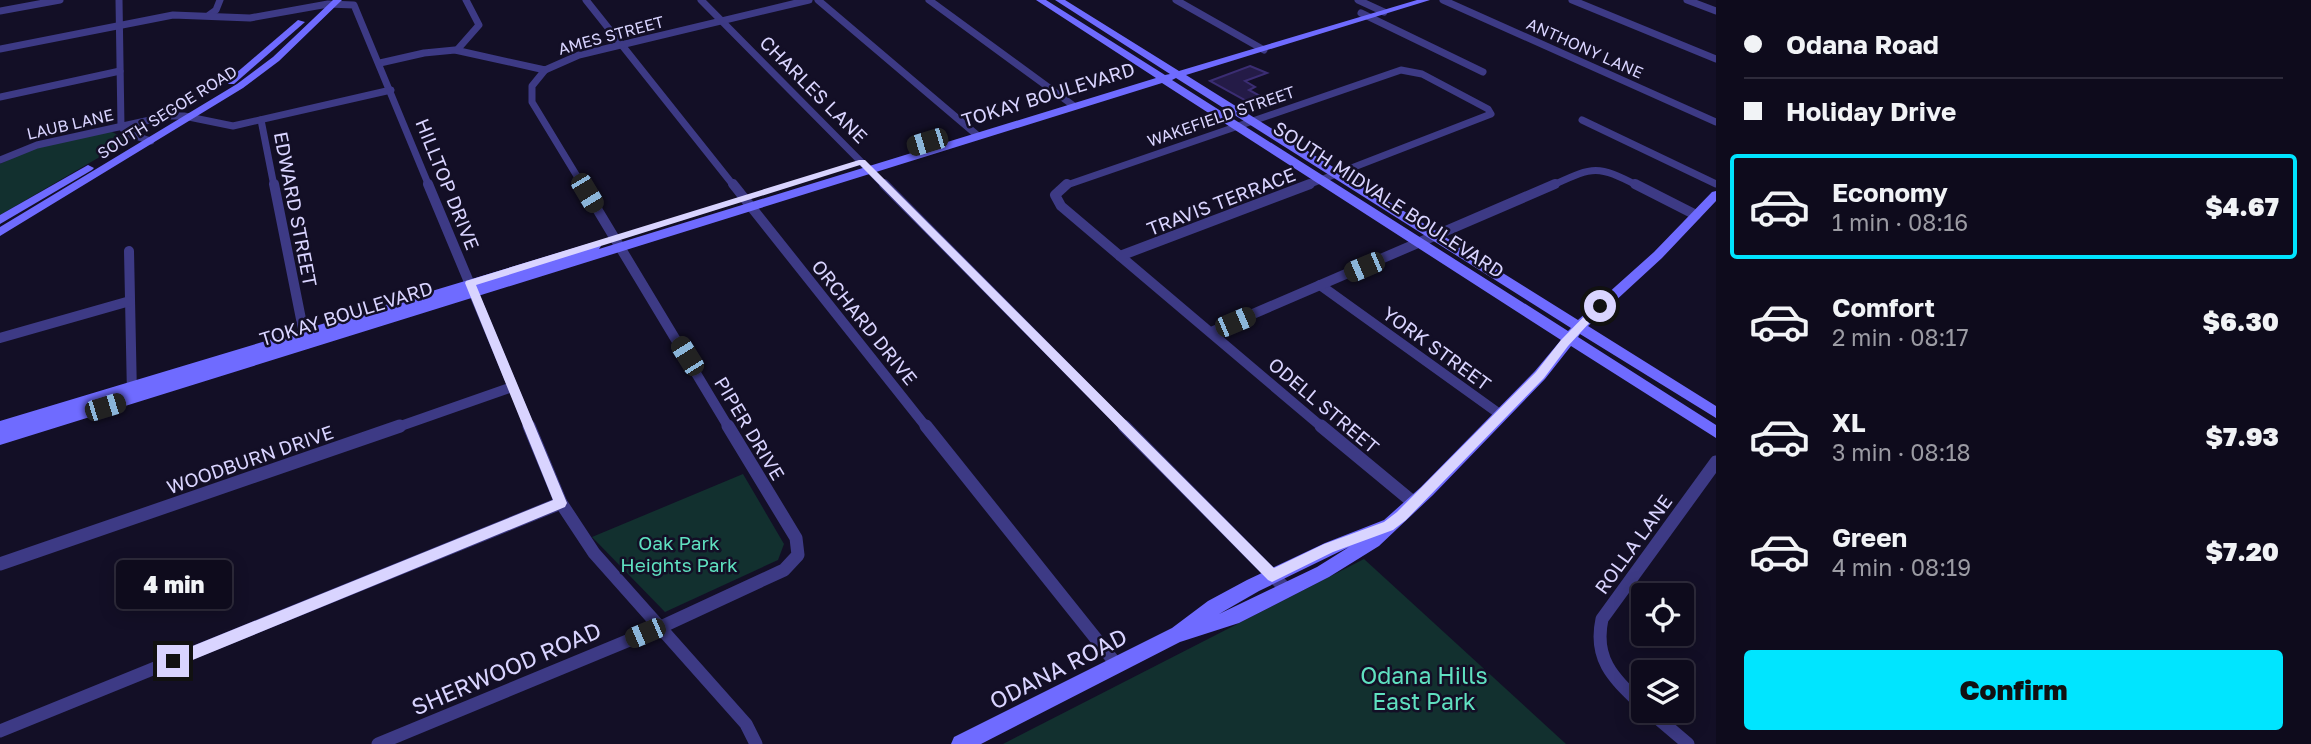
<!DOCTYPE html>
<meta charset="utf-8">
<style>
:root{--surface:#0e0b1c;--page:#1c1929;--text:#f1f3f6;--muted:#9b9ba3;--line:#2e2b3b;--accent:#00e5ff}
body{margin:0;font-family:"Golos Text",sans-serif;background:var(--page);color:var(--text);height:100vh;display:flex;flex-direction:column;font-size:26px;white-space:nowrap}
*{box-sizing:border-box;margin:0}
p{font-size:23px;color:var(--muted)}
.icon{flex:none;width:38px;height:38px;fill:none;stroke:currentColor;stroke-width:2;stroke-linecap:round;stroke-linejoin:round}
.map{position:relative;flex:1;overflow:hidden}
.panel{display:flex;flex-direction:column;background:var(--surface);width:595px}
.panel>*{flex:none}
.top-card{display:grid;align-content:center;height:154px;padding:0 28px;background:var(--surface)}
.fabs{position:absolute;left:1631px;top:583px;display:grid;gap:14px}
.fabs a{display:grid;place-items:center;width:63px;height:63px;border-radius:7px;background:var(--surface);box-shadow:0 4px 18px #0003,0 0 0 2px var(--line);font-size:35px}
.end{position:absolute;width:32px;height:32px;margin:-16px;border:9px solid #d9d4ff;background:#111;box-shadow:0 0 0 4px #111}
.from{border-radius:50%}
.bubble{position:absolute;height:49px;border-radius:7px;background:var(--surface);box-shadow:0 4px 18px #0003,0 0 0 2px var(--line);font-size:23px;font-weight:800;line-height:49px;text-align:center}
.car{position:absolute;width:21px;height:42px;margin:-21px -10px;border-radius:9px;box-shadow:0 0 5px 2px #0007;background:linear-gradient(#222 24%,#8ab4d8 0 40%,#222 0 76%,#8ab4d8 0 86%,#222 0)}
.top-card b{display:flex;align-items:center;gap:24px;height:66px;font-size:26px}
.top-card b+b{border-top:2px solid var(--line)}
.top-card i{width:18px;height:18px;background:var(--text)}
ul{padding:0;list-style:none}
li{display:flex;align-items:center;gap:21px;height:105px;margin:0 14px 10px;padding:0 14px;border:4px solid transparent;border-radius:7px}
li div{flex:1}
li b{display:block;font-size:26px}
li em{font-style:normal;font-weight:800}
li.selected{border-color:var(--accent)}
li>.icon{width:63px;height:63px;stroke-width:1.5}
.action{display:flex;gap:14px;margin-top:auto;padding:14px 28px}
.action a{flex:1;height:80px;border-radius:7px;background:var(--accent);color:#111;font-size:28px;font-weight:800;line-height:80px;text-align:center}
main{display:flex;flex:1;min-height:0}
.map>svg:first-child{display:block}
</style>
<main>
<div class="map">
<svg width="1716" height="744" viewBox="0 0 1716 744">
<rect width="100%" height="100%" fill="#130f26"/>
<g fill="#12302f">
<polygon points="110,131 124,138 122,144 0,215 0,164 31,149"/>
<polygon points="743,474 784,544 778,560 665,612 592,537"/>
<polygon points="1364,559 1566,744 1003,744"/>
</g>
<polygon fill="#241b47" stroke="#3b2d73" stroke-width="2" points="1250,66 1267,73 1245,81 1255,87 1249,90 1262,97 1248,102 1210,81"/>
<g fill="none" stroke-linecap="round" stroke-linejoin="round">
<g stroke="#3d3a85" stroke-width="7">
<polyline points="119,0 121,126 126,133 151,141"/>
<polyline points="586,0 734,186"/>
<polyline points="701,0 885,186"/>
<polyline points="818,0 977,135"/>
<polyline points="929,0 1074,106"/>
<polyline points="1176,0 1264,50"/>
<polyline points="1358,0 1384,12"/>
<polyline points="1443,0 1716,122"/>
<polyline points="1572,0 1716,59"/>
<polyline points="1687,0 1716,11"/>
<polyline points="0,11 60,0"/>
<polyline points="1361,13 1483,72"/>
<polyline points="209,15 216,10 220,0"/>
<polyline points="0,49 173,15 250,18 328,4 354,5 429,186"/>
<polyline points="457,50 479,25 466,0"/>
<polyline points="380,63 424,53 455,50 545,70 579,55 809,0"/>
<polyline points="545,70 532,86 532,102 583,186"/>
<polyline points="0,97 120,71"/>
<polyline points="261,120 274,186"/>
<polyline points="1582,120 1716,184"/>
<polyline points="0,160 37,145 168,116 184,116 233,126 391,90"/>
<polyline points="1064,186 1401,70 1422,74 1488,109 1491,114 1305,186"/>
<path d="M 1551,186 C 1593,167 1596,164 1638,186"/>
</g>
<g stroke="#3d3a85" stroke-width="10">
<polyline points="274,184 306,344"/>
<polyline points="428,184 530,428"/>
<polyline points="582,184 729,428"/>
<polyline points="733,184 927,428"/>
<polyline points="884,184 1126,428"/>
<polyline points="1067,184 1055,195 1061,206 1323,428"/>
<polyline points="1635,184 1696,215"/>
<polyline points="129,251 132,395"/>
<polyline points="1120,256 1310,184"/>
<polyline points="1320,285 1501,415"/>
<polyline points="1211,332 1555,184"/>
<polyline points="0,338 130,301"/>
<polyline points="395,428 512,387"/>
</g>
<g stroke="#3d3a85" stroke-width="13">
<polyline points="529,426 561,503 594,553 746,724 756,744"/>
<polyline points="926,426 1117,665"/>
<polyline points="1124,426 1287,590"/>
<polyline points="1321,426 1414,503"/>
<polyline points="0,564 400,426"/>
<path d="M 1643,706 C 1615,679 1593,661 1602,619 L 1716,462"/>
<polyline points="1648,710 1688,744"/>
<polyline points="0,731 561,503"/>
<polyline points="378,744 661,627 784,570 798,555 796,538 728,426"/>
</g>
<g fill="#6f6bff" fill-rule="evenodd">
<polygon points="333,0 342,0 279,61 243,88 0,236 0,227 237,84 273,57"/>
<path d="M 1036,0 L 1046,0 L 1165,75 L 1170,74 L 1055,0 L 1065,0 L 1179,71 L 1417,0 L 1430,0 L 1186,75 L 1578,320 L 1654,252 L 1712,192 L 1716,191 L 1716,201 L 1662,258 L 1588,326 L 1716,406 L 1716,418 L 1580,334 L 1578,337 L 1716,425 L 1716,438 L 1571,346 L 1545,379 L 1433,495 L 1379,546 L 1329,577 L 1239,623 L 1180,642 L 981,744 L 951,744 L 954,737 L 1172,628 L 1208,601 L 1247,580 L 1325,543 L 1384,520 L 1421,487 L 1535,371 L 1561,340 L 1162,83 L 0,445 L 0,433 L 550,264 L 0,433 L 0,421 L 591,243 L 599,243 L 601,246 L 599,249 L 1156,78 ZM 1176,78 L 1571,328 L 1568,331 L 1172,80 ZM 1349,547 L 1317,567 L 1219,614 L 1259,591 Z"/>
<polygon points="298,20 305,22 234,84 228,84 228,80"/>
<polygon points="88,165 94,168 92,170 0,224 0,215"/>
</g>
</g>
<polygon fill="#d9d4ff" points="859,160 865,160 1274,568 1324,544 1384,522 1397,512 1536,372 1561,340 1596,304 1605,306 1568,346 1544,378 1406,520 1393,530 1333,552 1272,582 1268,580 860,165 476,285 567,503 565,507 178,666 168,666 166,661 168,656 553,500 465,283 466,281"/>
<g text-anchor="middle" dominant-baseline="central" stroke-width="5" stroke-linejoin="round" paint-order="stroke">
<g font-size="16" fill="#d9d4ff" stroke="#130f26">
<text transform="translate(611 35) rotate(-15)">AMES STREET</text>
<text transform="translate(1585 48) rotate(24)">ANTHONY LANE</text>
<text transform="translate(167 112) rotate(-32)">SOUTH SEGOE ROAD</text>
<text transform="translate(1221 116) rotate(-19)">WAKEFIELD STREET</text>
<text transform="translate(70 124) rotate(-13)">LAUB LANE</text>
</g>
<g font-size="19" fill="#d9d4ff" stroke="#130f26">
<text transform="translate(814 89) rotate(45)">CHARLES LANE</text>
<text transform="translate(1048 94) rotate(-17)">TOKAY BOULEVARD</text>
<text transform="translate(448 184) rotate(68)">HILLTOP DRIVE</text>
<text transform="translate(1389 199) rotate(33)">SOUTH MIDVALE BOULEVARD</text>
<text transform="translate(1221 201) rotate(-21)">TRAVIS TERRACE</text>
<text transform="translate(296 209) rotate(79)">EDWARD STREET</text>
<text transform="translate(346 313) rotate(-17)">TOKAY BOULEVARD</text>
<text transform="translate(865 322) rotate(51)">ORCHARD DRIVE</text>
<text transform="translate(1437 348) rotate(36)">YORK STREET</text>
<text transform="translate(1324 405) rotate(40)">ODELL STREET</text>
<text transform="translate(750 428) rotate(59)">PIPER DRIVE</text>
<text transform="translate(250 459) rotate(-19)">WOODBURN DRIVE</text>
<text transform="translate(1633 544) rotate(-54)">ROLLA LANE</text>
</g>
<g font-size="19" fill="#5fe0c0" stroke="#130f26">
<text x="679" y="542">Oak Park<tspan x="679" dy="22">Heights Park</tspan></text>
</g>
<g font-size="23" fill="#d9d4ff" stroke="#130f26">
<text transform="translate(506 668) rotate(-23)">SHERWOOD ROAD</text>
<text transform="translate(1058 668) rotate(-27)">ODANA ROAD</text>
</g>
<g font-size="23" fill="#5fe0c0" stroke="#130f26">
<text x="1424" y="675">Odana Hills<tspan x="1424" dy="26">East Park</tspan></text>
</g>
</g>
</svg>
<div class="fabs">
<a><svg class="icon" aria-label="locate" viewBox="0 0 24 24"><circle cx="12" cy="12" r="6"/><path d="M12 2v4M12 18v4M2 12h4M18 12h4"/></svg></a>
<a><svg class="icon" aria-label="layers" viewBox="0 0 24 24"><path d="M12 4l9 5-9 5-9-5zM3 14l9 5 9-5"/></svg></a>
</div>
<i class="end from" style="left:1600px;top:306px"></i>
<i class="end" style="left:173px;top:661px"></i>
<div class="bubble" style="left:116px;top:560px;width:116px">4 min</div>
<i class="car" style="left:927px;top:142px;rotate:253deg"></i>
<i class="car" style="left:587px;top:193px;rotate:149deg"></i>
<i class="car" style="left:1364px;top:267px;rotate:247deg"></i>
<i class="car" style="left:1235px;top:322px;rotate:67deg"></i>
<i class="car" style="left:687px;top:356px;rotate:328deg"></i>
<i class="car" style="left:105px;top:407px;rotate:73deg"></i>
<i class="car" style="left:645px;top:633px;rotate:247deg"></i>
</div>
<section class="panel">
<div class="top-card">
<b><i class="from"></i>Odana Road</b>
<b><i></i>Holiday Drive</b>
</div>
<ul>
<li class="selected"><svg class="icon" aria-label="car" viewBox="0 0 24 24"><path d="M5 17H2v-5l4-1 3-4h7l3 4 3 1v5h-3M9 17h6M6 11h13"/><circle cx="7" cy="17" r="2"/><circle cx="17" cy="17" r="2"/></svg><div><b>Economy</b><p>1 min · 08:16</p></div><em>$4.67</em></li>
<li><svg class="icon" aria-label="car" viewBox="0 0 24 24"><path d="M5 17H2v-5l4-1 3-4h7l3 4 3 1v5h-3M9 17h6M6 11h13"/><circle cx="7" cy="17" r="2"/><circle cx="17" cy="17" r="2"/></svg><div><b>Comfort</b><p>2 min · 08:17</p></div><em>$6.30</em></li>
<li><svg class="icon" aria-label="car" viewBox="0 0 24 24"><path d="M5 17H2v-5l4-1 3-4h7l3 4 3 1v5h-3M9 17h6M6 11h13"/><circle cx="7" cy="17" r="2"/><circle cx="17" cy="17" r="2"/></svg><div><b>XL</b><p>3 min · 08:18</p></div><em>$7.93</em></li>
<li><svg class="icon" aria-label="car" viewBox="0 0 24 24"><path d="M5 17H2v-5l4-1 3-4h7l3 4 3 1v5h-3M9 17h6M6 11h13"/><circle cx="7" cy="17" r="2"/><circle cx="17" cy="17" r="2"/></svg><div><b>Green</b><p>4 min · 08:19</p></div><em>$7.20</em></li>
</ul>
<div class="action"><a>Confirm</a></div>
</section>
</main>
